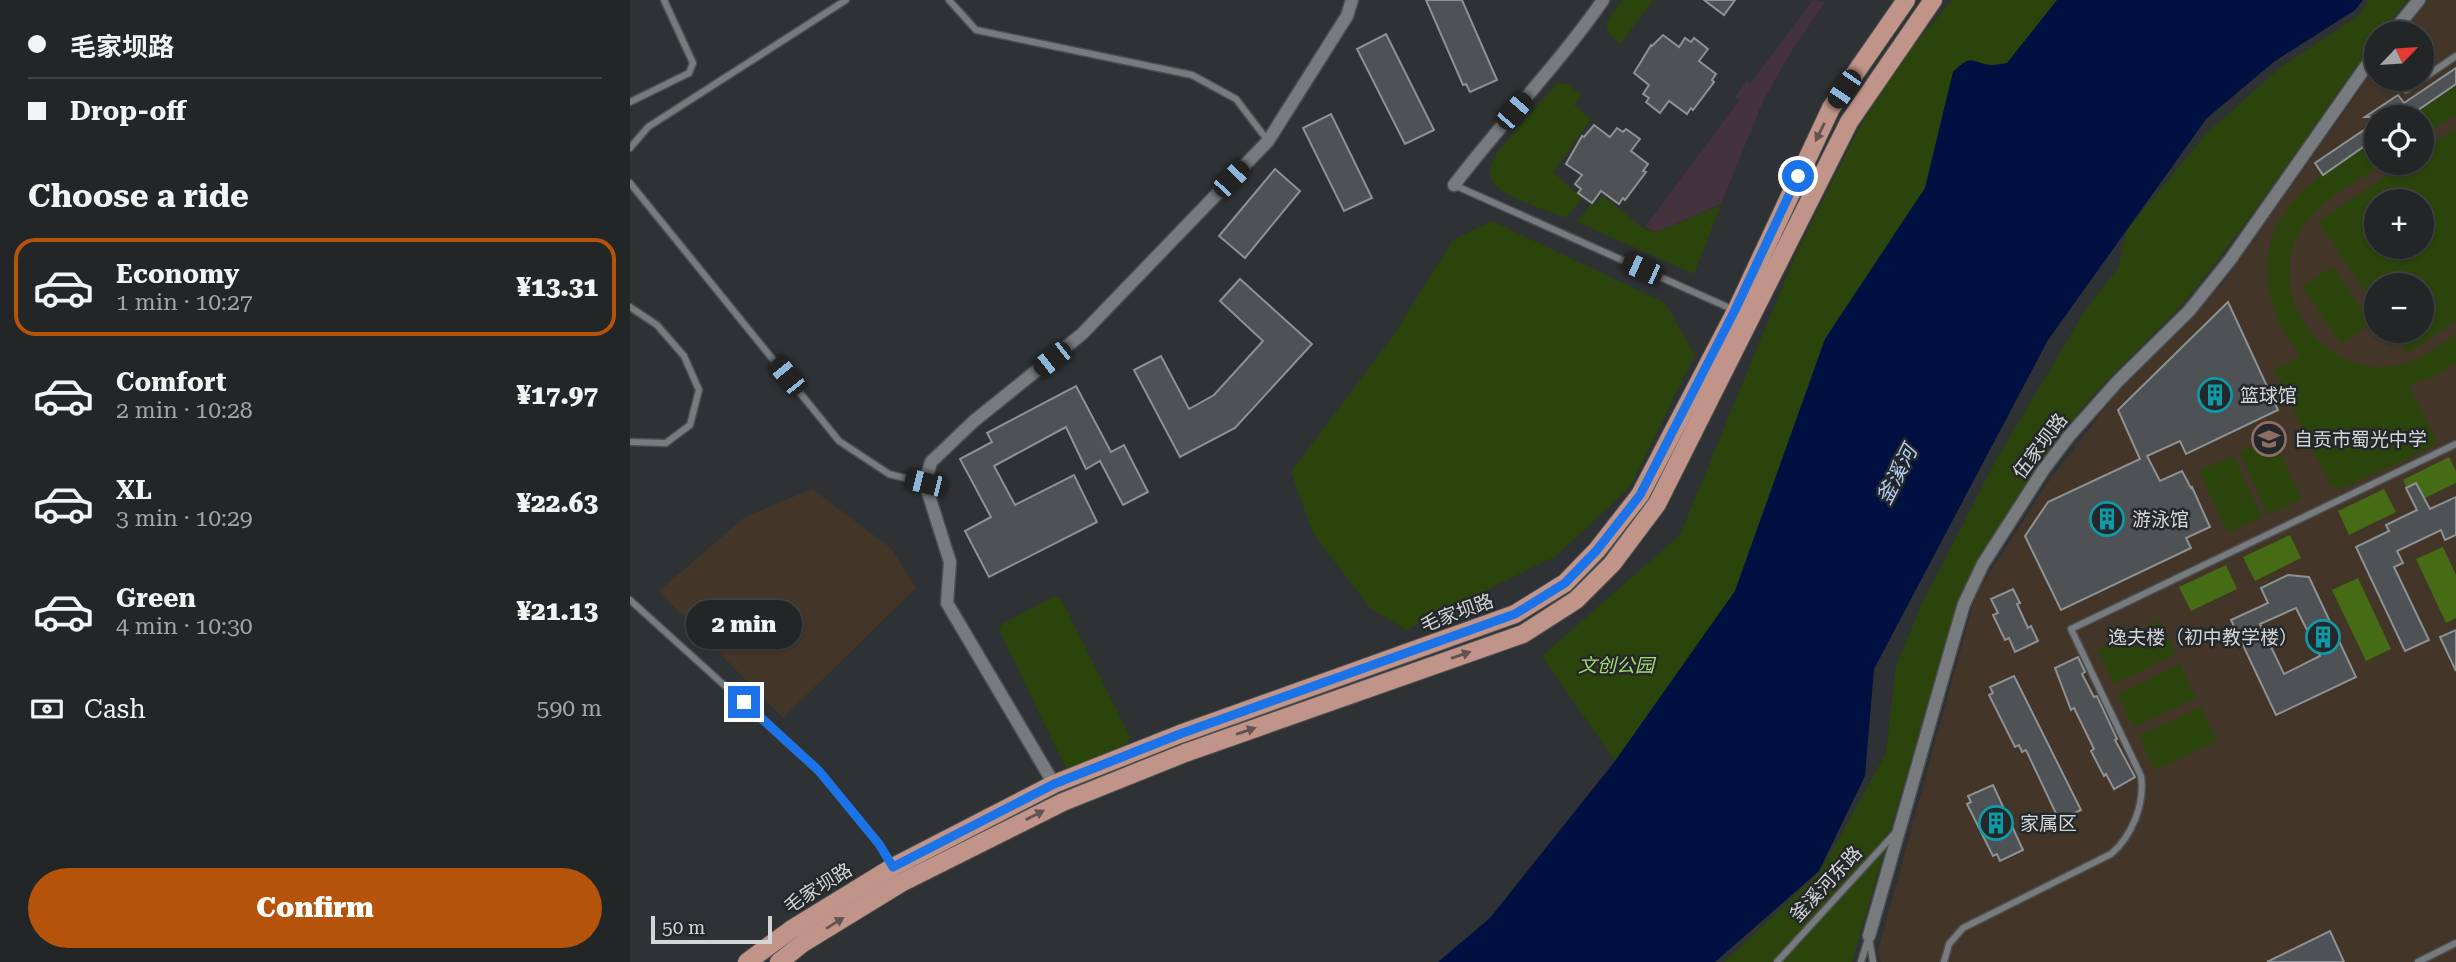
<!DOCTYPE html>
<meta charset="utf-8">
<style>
:root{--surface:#232627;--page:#2b2e2f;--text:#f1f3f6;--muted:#a3a5a7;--line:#404344;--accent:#b45309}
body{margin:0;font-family:"Roboto Serif","Noto Sans SC",serif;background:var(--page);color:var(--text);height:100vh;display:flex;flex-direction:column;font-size:26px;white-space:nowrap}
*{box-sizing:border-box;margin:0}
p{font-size:23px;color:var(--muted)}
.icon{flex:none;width:38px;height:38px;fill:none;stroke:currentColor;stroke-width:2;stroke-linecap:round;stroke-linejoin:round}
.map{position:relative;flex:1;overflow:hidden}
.side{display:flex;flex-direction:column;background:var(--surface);width:630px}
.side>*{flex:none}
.guide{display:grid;align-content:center;height:154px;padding:0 28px;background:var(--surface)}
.needle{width:46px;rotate:65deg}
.fabs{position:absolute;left:1734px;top:21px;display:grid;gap:14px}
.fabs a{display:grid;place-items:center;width:70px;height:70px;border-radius:50%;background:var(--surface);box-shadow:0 2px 5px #0004,0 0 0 2px var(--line);font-size:35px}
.scale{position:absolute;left:21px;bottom:18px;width:121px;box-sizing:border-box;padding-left:7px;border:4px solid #d3d5d6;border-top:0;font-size:19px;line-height:24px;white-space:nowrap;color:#d3d5d6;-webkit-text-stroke:5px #25282a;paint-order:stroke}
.end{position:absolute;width:32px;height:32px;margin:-16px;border:9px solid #1a73e8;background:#fff;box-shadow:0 0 0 4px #fff}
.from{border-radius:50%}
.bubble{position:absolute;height:49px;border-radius:24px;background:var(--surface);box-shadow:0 2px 5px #0004,0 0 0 2px var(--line);font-size:23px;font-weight:800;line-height:49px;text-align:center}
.car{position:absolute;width:21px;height:42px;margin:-21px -10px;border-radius:9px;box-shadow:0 0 5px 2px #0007;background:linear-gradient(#222 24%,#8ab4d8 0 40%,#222 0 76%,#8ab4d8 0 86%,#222 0)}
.guide b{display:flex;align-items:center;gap:24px;height:66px;font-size:26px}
.guide b+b{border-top:2px solid var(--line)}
.guide i{width:18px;height:18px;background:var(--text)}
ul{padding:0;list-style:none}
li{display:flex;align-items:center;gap:21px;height:98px;margin:0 14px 10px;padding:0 14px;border:4px solid transparent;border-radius:21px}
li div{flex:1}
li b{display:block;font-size:26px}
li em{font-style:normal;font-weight:800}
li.active{border-color:var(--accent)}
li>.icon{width:63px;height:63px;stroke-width:1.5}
h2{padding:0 28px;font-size:32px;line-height:84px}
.pay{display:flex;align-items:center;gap:18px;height:77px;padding:0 28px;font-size:26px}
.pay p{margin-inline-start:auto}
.cta{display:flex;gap:14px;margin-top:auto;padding:14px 28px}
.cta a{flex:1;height:80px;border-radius:42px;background:var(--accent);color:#fff;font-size:28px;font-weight:800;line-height:80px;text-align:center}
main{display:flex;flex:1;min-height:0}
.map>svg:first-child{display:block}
</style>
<main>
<section class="side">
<div class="guide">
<b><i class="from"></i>毛家坝路</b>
<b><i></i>Drop-off</b>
</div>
<h2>Choose a ride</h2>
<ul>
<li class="active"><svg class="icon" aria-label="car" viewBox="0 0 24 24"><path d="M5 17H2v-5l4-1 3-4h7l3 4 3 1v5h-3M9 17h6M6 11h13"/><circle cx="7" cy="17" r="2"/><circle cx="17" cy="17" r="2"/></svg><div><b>Economy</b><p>1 min · 10:27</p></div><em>¥13.31</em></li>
<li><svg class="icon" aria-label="car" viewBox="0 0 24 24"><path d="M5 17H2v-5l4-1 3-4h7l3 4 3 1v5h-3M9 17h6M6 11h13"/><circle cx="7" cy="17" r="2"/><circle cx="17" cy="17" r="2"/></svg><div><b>Comfort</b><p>2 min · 10:28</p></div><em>¥17.97</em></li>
<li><svg class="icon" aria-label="car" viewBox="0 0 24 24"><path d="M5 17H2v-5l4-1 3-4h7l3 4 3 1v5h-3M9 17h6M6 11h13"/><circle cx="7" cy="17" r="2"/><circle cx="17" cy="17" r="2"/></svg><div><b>XL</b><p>3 min · 10:29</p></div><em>¥22.63</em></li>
<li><svg class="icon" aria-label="car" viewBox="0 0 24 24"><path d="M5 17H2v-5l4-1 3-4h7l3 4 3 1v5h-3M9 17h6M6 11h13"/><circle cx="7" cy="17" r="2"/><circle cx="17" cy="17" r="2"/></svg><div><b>Green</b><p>4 min · 10:30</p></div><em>¥21.13</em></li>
</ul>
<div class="pay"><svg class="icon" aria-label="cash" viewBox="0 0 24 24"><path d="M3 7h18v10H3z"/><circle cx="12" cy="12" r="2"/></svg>Cash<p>590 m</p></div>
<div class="cta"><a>Confirm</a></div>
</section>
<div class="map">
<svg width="1826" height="962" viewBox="0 0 1826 962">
<rect width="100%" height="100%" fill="#2f3234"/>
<polygon fill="#44333d" points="1183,0 1195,2 1162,50 1133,101 1091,204 1026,232 1015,227 1109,101 1105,97 1117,81 1120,84"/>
<g fill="#433628" fill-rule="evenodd">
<path d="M 1799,0 L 1826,0 L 1826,962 L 1251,962 L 1248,951 L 1346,594 L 1416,485 L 1487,393 L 1594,282 L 1746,67 L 1746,79 L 1792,79 L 1792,33 L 1773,33 ZM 1746,117 L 1792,117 L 1792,163 L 1746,163 ZM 1746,201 L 1792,201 L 1792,247 L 1746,247 ZM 1746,285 L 1792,285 L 1792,331 L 1746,331 Z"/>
<polygon points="182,489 262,549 286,588 153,718 29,591 115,517"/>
</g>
<g fill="#2b440b" fill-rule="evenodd">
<path d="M 992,0 L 1023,0 L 990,44 C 968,26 978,20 992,0 Z"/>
<polygon points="1322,0 1427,0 1377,63 1323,72 1295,188 1195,339 1105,591 985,761 912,656 1050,535 1165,256 1230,126 1274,57"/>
<path d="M 1740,0 L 1777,0 L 1751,33 L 1746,33 L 1746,40 C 1685,122 1629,209 1565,289 C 1529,333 1484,369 1448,413 C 1402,469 1363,532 1329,596 L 1222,962 L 1094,962 L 1188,874 L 1207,842 L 1256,753 L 1266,666 L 1291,606 L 1365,462 L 1454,312 L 1488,268 L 1497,229 L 1578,132 L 1652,66 L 1727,17 Z"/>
<path d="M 927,83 L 937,84 L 951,95 L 944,105 L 961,120 L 923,172 L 952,198 L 936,218 C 920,211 876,198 865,185 C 857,175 860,164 866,154 Z"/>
<polygon points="1826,86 1826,114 1792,137 1792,117 1779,117"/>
<path d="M 1826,128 L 1826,321 L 1777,353 L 1762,331 L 1792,331 L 1792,285 L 1746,285 L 1746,308 L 1688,222 L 1775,163 L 1792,163 L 1792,151 ZM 1746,201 L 1792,201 L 1792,247 L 1746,247 Z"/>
<path d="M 1746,140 L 1746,163 L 1754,163 C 1727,181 1693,198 1674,225 C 1633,284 1683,369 1754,367 C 1782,366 1803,350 1826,334 L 1826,362 L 1811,373 L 1779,386 L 1807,442 L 1800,448 L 1711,489 L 1700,485 L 1644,369 L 1671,357 C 1633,310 1622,249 1664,200 C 1685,175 1720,158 1746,140 Z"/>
<polygon points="973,196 1013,228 1026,232 1091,205 1064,274 947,222 961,204 965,205"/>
<polygon points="862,221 1035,303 1065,355 1000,487 926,556 776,630 740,608 683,533 661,472 763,336 823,240"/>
<polygon points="1703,266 1741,324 1711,344 1672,287"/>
<polygon points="1642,437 1672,499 1638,515 1609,452"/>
<polygon points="1603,455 1632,517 1598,533 1569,471"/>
<polygon points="425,596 431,599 500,737 496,745 444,769 435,766 369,630 372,624"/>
<polygon points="1530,621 1546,654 1484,684 1468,650"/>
<polygon points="1550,664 1566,698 1504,727 1488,694"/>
<polygon points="1571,707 1587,741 1525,770 1509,736"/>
</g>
<g fill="#456b15">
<polygon points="1819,457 1826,471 1826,483 1784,503 1773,480"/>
<polygon points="1754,489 1766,512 1719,535 1708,511"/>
<polygon points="1660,535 1671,558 1625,581 1613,557"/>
<polygon points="1813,547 1826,575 1826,618 1816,623 1786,559"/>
<polygon points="1596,565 1607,589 1561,611 1549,587"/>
<polygon points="1728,578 1761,649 1736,661 1702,590"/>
</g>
<path fill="#001040" d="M 1427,0 L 1733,0 L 1725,10 L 1645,61 L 1577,118 L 1418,340 L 1244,669 L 1235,776 L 1189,871 L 1085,962 L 808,962 L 860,918 L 985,761 L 1105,591 L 1195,339 L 1295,188 L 1323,72 C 1343,53 1339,62 1360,65 C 1365,65 1372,64 1377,63 Z"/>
<g fill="#4f5255" stroke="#8e9194" stroke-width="2" fill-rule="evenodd">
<polygon points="796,0 832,0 867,80 840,92 836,84 833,85"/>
<polygon points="1074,0 1105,0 1094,15"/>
<polygon points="756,34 804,130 775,144 727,49"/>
<polygon points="1033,35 1049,47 1055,38 1061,42 1064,38 1078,49 1069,61 1086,74 1082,80 1084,82 1063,110 1061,108 1057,114 1039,101 1030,113 1016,102 1019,98 1013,94 1019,85 1004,73 1021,45 1022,46"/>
<polygon points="1826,68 1826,84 1781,115 1783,117 1735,117 1768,95 1774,103"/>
<polygon points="701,114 742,198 714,211 673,128"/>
<polygon points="1746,122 1746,138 1693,175 1685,163"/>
<polygon points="964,125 980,137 987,128 993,132 996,129 1010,139 1001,151 1018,164 1013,171 1016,172 995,200 993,198 989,204 971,191 962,203 948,193 951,189 945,184 952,175 936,164 952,136 954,137"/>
<polygon points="645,169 670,191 615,258 589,236"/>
<polygon points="610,279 682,344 605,428 550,457 504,370 531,356 559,409 584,395 633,341 590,301"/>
<polygon points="1598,302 1648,410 1556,454 1550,441 1517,456 1530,481 1552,471 1561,488 1562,487 1580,527 1556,538 1561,548 1431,610 1395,536 1418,502 1510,459 1488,410"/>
<polygon points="446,386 481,452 494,445 518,492 493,505 470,461 456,469 436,427 364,466 385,505 444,475 467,522 359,577 335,531 361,517 330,459 362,442 357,433"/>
<polygon points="1786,483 1800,509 1826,497 1826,535 1815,540 1811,530 1767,551 1773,563 1764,567 1799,640 1775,651 1726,547 1759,531 1756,525 1787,510 1776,488"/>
<path d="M 1658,575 L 1679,577 L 1726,677 L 1646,715 L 1601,620 L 1638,603 L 1631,588 ZM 1666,608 L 1690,656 L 1654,674 L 1630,624 Z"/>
<polygon points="1383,589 1390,603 1387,604 1398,628 1401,626 1408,641 1385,652 1379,638 1375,640 1363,615 1368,613 1361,599"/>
<polygon points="1826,630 1826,671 1810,637"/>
<polygon points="1448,657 1455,672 1452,674 1464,697 1467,696 1487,739 1485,740 1505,777 1484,789 1476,774 1474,776 1461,751 1464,749 1444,708 1441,710 1425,668"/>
<polygon points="1384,676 1451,810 1429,820 1396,750 1392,752 1389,745 1385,747 1359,695 1363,693 1360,687"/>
<polygon points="1363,785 1393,850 1370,861 1367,854 1363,856 1337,804 1341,802 1338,796"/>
<polygon points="1700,931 1714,962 1637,962"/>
</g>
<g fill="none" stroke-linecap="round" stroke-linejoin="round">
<g stroke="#4c4e50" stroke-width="9">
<g id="lane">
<polyline points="319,0 346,30 562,75 606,99 638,141"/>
<polyline points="1776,90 1826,56"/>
<polyline points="0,102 59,73 63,63 34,0"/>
<polyline points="0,148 18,127 216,0"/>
<polyline points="0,183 209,441 259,474 294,483"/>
<polyline points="824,185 1104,310"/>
<polyline points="0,307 27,325 54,356 69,390 60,425 36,443 0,442"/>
<polyline points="0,600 189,771 249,844 262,865"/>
<polyline points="1239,938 1243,962"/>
<polyline points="1147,962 1266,832"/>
<polyline points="1231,962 1239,936"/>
<path d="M 1314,962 L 1319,944 L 1333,928 L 1481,854 C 1502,836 1515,804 1511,776 L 1441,629 L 1826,444"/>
<polyline points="1788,962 1826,943"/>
</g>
</g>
<g stroke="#4c4e50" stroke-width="15">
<g id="street">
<polyline points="1762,33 1789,0"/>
<path d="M 824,185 C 872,122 928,65 973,0"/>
<polyline points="424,784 317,603 320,562 295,483 301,462 344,421 452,334 638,141 717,16 722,0"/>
<polyline points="1239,936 1322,645 1334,604 1353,564 1414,469 1439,436 1488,381 1559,311 1600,260 1746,52"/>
</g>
</g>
<g stroke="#4c4e50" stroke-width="20">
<g id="primary">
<polyline points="117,962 162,929 263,867 424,784 550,734 885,614 935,583 967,550 1010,495 1106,311 1201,108 1276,0"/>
<polyline points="149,962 173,943 271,883 433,802 555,753 893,634 946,600 982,564 1027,504 1219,122 1303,0"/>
</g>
</g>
<use href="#lane" stroke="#777b7e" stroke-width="6"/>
<use href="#street" stroke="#777b7e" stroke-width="12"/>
<use href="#primary" stroke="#c09488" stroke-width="18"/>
</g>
<defs><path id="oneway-solid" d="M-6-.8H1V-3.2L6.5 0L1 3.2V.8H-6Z" transform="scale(1.75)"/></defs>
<g fill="#635350">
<use href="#oneway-solid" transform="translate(1190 132) rotate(116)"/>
<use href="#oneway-solid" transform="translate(831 655) rotate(-19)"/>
<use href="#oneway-solid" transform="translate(616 731) rotate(-19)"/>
<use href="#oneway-solid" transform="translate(405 815) rotate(-27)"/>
<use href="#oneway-solid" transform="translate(205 923) rotate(-32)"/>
</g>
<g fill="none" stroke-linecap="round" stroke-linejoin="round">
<polyline stroke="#1a73e8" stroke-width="9" points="114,702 189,771 249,844 263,867 424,784 550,734 885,614 935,583 967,550 1010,495 1105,310 1168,176"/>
</g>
<defs>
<g id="building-ring" transform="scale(1.75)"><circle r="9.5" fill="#25282a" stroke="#0f9aa8" stroke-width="1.5"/><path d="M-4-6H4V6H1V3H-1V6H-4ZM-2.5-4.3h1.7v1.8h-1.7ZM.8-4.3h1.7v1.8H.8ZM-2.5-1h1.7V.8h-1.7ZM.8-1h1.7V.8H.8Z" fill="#0f9aa8"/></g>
<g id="school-ring" transform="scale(1.75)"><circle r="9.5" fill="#25282a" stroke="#8d6e63" stroke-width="1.5"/><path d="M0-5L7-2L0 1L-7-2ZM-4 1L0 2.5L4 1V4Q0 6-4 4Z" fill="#8d6e63"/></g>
</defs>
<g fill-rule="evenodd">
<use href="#building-ring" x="1585" y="395"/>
<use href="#school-ring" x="1639" y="439"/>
<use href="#building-ring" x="1477" y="519"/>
<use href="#building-ring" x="1693" y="637"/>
<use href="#building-ring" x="1366" y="823"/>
</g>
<g text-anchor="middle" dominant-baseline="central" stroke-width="5" stroke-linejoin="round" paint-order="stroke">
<g font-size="19" fill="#d3d5d6" stroke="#25282a" text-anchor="start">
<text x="1610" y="395">篮球馆</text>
<text x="1664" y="439">自贡市蜀光中学</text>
<text x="1502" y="519">游泳馆</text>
<text x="1668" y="637" text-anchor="end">逸夫楼（初中教学楼）</text>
<text x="1390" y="823">家属区</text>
</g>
<g font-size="19" fill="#d3d5d6" stroke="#25282a">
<text transform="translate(1410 446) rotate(-53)">伍家坝路</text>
<text transform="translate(827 613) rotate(-20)">毛家坝路</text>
<text transform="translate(1196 884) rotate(-47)">釜溪河东路</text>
<text transform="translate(188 888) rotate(-32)">毛家坝路</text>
</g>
<g font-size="19" font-style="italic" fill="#a5db6f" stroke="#25282a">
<text x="986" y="665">文创公园</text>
</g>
<g font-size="21" font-style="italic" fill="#b3cbf1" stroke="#25282a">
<text transform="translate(1267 475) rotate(-63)">釜溪河</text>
</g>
</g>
</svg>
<div class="fabs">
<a><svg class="needle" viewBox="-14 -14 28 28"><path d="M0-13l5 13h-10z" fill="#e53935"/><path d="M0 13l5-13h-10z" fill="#a3a5a7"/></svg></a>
<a><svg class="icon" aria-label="locate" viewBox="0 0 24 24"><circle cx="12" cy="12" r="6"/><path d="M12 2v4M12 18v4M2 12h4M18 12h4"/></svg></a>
<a>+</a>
<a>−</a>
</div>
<div class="scale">50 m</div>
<i class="end from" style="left:1168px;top:176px"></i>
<i class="end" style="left:114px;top:702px"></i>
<div class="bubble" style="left:56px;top:600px;width:116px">2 min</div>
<i class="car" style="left:1214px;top:89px;rotate:214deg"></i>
<i class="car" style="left:884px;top:111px;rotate:41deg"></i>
<i class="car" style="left:601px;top:179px;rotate:44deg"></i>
<i class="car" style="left:1012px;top:269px;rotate:294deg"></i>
<i class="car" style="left:422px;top:359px;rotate:232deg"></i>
<i class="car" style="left:157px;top:376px;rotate:321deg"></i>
<i class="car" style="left:295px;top:483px;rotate:284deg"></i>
</div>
</main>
